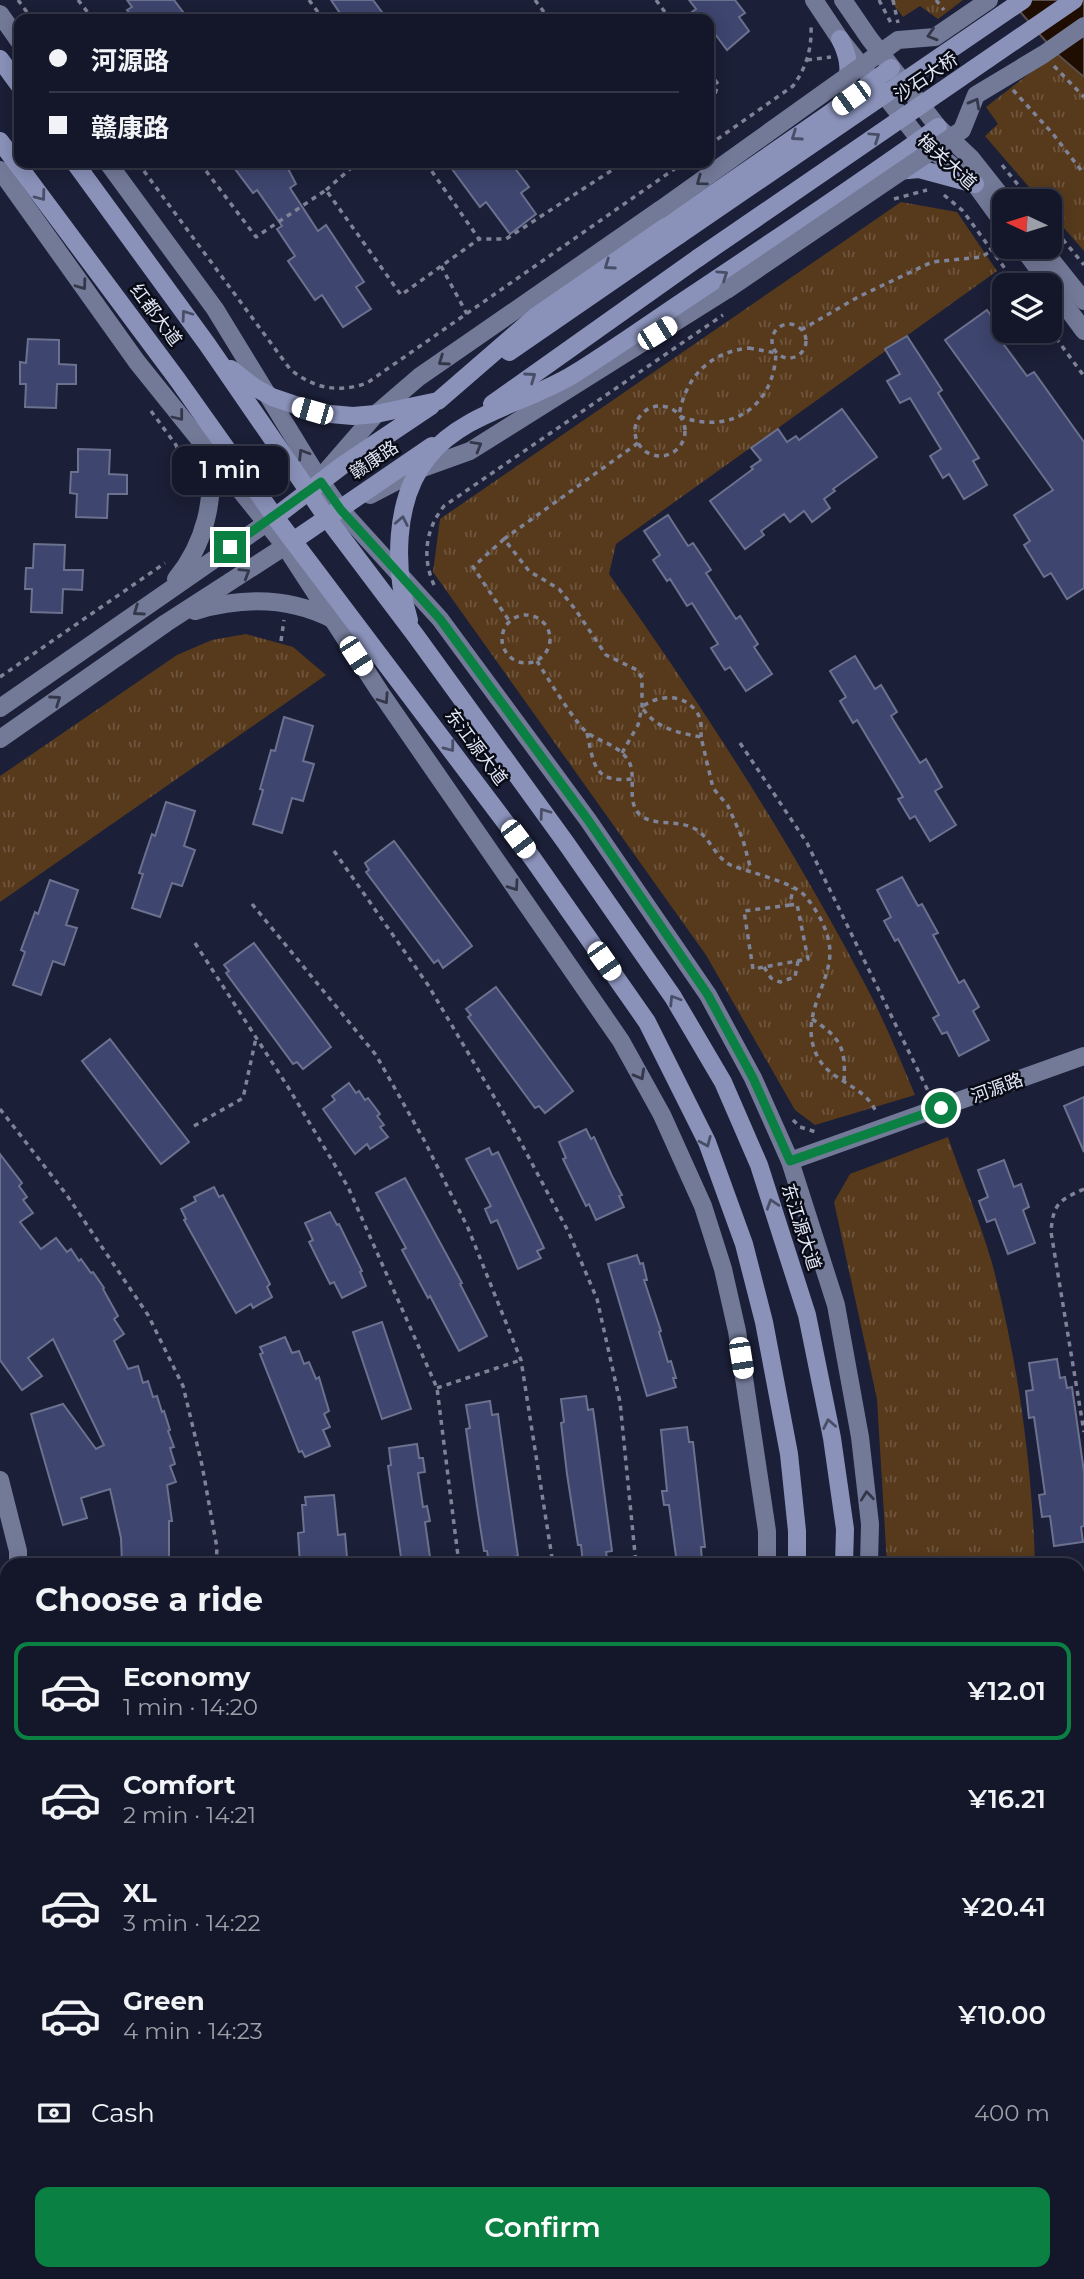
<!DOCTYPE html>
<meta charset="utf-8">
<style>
:root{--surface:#141729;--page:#212435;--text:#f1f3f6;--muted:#9d9fa8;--line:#333646;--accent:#0b8043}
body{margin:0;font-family:Montserrat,"Noto Sans SC",sans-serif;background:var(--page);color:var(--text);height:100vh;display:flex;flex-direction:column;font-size:26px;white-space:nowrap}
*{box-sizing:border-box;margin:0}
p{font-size:23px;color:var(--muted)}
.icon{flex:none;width:38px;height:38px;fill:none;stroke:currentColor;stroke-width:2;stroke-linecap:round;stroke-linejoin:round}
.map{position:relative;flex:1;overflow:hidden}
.details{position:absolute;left:0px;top:1558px;width:1085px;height:723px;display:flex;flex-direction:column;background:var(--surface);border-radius:21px 21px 0 0;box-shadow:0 4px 18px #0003,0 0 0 2px var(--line)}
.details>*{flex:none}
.guide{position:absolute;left:14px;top:14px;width:700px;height:154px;border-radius:14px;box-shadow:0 4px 18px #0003,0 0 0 2px var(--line);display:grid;align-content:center;height:154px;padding:0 35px;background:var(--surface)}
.needle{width:46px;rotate:274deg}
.fabs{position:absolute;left:992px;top:189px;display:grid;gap:14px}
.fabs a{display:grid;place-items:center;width:70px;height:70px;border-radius:14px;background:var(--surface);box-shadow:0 4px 18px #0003,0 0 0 2px var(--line);font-size:35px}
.end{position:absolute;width:32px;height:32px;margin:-16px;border:9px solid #0b8043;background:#fff;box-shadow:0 0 0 4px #fff}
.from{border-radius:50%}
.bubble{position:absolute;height:49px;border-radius:14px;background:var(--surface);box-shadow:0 4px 18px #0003,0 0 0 2px var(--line);font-size:23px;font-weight:600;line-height:49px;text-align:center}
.car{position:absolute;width:21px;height:42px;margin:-21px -10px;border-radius:9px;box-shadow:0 0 5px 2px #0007;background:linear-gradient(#fff 24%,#345 0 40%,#fff 0 76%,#345 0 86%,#fff 0)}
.guide b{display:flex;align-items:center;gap:24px;height:66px;font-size:26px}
.guide b+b{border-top:2px solid var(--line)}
.guide i{width:18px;height:18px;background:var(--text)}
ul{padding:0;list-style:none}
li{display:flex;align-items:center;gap:21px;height:98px;margin:0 14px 10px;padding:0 21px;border:4px solid transparent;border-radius:14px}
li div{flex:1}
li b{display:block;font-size:26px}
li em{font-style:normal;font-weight:600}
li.selected{border-color:var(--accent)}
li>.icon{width:63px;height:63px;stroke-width:1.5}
h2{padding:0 35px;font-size:32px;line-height:84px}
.pay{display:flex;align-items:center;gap:18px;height:77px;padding:0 35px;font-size:26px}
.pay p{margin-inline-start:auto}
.action{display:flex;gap:14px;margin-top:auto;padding:14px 35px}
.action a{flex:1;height:80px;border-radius:14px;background:var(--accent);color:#fff;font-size:28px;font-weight:600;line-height:80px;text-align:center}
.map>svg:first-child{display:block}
</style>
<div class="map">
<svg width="1084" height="2279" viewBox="0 0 1084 2279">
<defs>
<pattern id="park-tufts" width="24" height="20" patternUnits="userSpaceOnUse" patternTransform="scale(1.75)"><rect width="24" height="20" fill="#573a1c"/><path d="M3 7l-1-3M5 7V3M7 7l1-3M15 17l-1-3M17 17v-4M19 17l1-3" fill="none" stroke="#6f563e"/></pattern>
</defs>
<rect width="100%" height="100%" fill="#1b1f37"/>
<polygon fill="#262b48" points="202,2273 489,2273 483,2279 196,2279"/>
<g fill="url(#park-tufts)">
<polygon points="890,0 963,0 938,19 920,6 903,17"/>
<polygon points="1056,53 1084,77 1084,251 1050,212 1050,201 1041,201 985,136 998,124 986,107"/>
<path d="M 901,202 L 957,212 L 997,271 L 616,544 L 609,574 C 703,707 792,844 867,988 C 885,1022 900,1059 915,1095 L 815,1125 L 795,1110 L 706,955 L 433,572 L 440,519 Z"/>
<polygon points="246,634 293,647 326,675 0,902 0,776 177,655 212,640"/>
<path d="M 948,1137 C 962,1179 980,1221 992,1263 C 1018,1361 1032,1464 1035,1564 L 887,1564 L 877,1399 L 834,1202 L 850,1174 Z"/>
<polygon points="0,2236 7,2245 7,2273 28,2273 33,2279 0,2279"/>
</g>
<polygon fill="#1e0d00" stroke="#594e4a" stroke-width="2" points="1010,0 1084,0 1084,77 1056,53"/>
<g fill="#3e456e" stroke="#6b718e" stroke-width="2">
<polygon points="127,0 174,0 183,12 174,19 134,19 127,10 132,7"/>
<polygon points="331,0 373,0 387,19 344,19"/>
<polygon points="689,0 735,0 745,13 739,17 749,31 727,50 709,26 709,19 682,19 696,9"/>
<polygon points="244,163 285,163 296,184 290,188 318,231 326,225 364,282 356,287 371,309 343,327 322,295 315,300 288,261 295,256 277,229 282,226 257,190 253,193 235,169"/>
<polygon points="461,163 511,163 529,187 521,193 536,214 510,234 486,202 480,207 452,169"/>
<polygon points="987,310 1004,334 999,338 1027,376 1034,372 1084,442 1084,588 1067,599 1051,573 1044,577 1024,545 1030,541 1014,515 1053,490 945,340"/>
<polygon points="907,336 942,390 938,393 979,458 973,461 987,485 964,499 949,474 943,478 930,456 941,449 910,398 900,403 887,381 900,374 885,349"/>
<polygon points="28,339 59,340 59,364 76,365 76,384 57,384 56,408 25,407 26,384 20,384 20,362 26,363"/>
<polygon points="842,409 877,457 833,489 835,491 824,499 830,508 812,522 804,511 790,522 784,514 761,531 764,535 745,549 710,501 753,469 751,467 761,460 751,448 778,429 787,442 796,436 799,440"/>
<polygon points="78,449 110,450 109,474 127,475 127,494 108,494 107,518 76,517 77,494 70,493 71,472 78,472"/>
<polygon points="668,515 688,546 693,543 711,570 706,573 736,619 740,616 758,644 754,647 772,674 746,691 730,667 725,670 711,648 718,644 692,603 687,606 670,579 667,581 653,560 660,555 644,531"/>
<polygon points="34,544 65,545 64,570 83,570 82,590 63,589 62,613 31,612 32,589 25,589 26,568 33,568"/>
<polygon points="855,656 875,689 881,685 897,712 891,716 920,763 926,759 942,787 935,791 956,825 930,841 915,816 910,819 898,799 903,797 857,720 853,723 840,701 846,697 830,671"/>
<polygon points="284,717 313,726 303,761 314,764 303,801 292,798 282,833 253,824 263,790 260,789 271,750 275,751"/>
<polygon points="166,802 195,811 184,846 195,850 182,886 172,883 160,917 132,908 143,874 139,873 152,834 155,836"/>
<polygon points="394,841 472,946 443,968 438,960 434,963 366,872 369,870 365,863"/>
<polygon points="902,877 918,906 922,904 938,933 933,935 959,983 964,980 979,1007 973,1011 989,1040 959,1056 947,1032 942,1034 933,1018 939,1015 898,939 895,941 884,921 891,917 877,890"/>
<polygon points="50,880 78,890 66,925 77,928 64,965 53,961 41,995 13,985 25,952 21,950 35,912 38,914"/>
<polygon points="254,943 331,1047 303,1069 297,1062 293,1064 226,973 229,971 224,965"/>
<polygon points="496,987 573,1091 545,1113 539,1106 535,1108 468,1017 471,1015 466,1009"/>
<polygon points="110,1039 189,1142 161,1164 82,1061"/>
<polygon points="349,1083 356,1093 359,1091 365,1100 368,1098 380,1114 377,1116 384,1125 380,1127 388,1137 370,1149 367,1144 355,1154 323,1109 335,1100 332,1096"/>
<polygon points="1084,1097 1084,1152 1064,1106"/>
<polygon points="586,1129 591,1139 594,1137 612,1176 622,1195 619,1196 624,1207 596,1220 589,1204 586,1206 563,1159 566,1158 559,1142"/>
<polygon points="489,1148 492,1155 498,1152 544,1248 537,1251 541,1258 518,1269 497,1220 491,1223 485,1209 491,1206 466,1159"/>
<polygon points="0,1154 22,1183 19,1186 27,1197 23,1200 33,1213 20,1222 41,1249 56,1238 67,1252 71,1249 79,1261 81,1259 91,1273 93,1272 104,1288 103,1289 118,1316 114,1319 124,1334 114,1341 128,1369 138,1366 143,1383 148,1381 153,1397 157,1396 162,1412 164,1411 170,1430 168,1431 174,1447 170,1448 175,1464 170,1466 176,1482 167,1485 172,1521 169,1521 169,1564 122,1564 121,1538 110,1489 81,1498 87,1518 63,1525 31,1414 63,1404 96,1449 104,1445 53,1339 28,1358 42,1376 22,1390 0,1360"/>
<polygon points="1004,1160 1014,1187 1021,1184 1029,1207 1023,1210 1035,1243 1008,1254 995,1219 987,1222 979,1201 988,1197 978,1170"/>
<polygon points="405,1178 462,1283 460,1284 487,1336 459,1351 430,1296 428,1298 402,1250 406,1248 376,1193"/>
<polygon points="214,1187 219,1197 223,1195 270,1284 267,1287 272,1297 253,1308 251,1304 236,1313 184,1220 186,1219 181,1209 196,1201 194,1197"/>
<polygon points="330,1212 337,1225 339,1224 362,1271 360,1272 366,1286 342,1298 334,1282 330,1284 309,1242 313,1240 305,1223"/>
<polygon points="637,1255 640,1264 643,1263 647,1280 644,1280 661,1331 659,1332 668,1362 671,1361 676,1378 673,1378 676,1387 647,1396 608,1264"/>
<polygon points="382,1322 411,1409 382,1419 353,1332"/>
<polygon points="285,1337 292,1353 299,1351 304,1364 309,1362 316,1379 319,1377 329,1411 324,1414 330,1427 323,1430 330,1446 305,1457 302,1451 299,1452 260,1354 263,1353 260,1347"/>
<polygon points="1057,1359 1060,1378 1065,1377 1067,1388 1072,1387 1084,1472 1084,1526 1081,1527 1083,1542 1054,1546 1050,1516 1042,1517 1039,1495 1045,1494 1034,1417 1029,1418 1026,1391 1033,1390 1029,1363"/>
<polygon points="586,1396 588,1410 593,1409 595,1423 612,1551 606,1552 608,1564 583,1564 581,1545 578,1545 567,1474 561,1423 564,1422 561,1399"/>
<polygon points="490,1401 492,1415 498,1414 500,1429 518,1556 513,1557 514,1564 489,1564 487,1551 484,1551 478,1513 466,1429 470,1428 466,1405"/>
<polygon points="687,1427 689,1442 693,1442 705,1547 701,1547 702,1562 677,1564 669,1505 664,1505 662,1491 667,1491 661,1430"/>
<polygon points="417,1444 419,1458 423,1458 425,1472 418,1473 423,1507 427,1506 430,1521 425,1522 431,1564 402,1564 388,1466 391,1465 389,1448"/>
<polygon points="334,1495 338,1535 345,1534 347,1557 340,1557 341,1564 300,1564 298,1533 304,1532 302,1505 306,1505 305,1497"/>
</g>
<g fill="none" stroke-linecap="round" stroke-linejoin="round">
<g stroke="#7f8397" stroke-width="3.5" stroke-dasharray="5 5" stroke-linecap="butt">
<polyline points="18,0 32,19"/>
<polyline points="78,0 93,19"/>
<polyline points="309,0 323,19"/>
<polyline points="535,0 549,19"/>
<polyline points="656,0 670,19"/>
<polyline points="879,0 892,25"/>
<polyline points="893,0 898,23"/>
<polyline points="936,0 944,10"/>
<polyline points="807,60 831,57"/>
<polyline points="1054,66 1084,97"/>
<polyline points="709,72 718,84 713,101 709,107"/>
<polyline points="1013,90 1053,134 1084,174"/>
<path d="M 709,145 L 793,86 C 806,68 812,49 811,26"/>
<path d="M 138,163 L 290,369 C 314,389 339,393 367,383 L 683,163"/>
<polyline points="200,163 256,237 326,190 401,295 479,239"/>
<polyline points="426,163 479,239 506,239 623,163"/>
<polyline points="1002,165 1031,201"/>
<polyline points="326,190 357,163"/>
<polyline points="944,195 963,211 1017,285"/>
<polyline points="894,199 927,190"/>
<polyline points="1050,224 1084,265"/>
<polyline points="441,266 467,314"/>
<circle cx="789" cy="341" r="17"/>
<polyline points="801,330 858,297 932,262 981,257 1004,244"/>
<polyline points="1050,330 1084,376"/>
<path d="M 749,348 L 776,353 C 774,407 730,436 679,416 C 685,377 710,352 749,348 Z"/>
<circle cx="660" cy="431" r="25"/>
<polyline points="151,411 176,445 192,490"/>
<polyline points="504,539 473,567 510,622"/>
<path d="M 434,585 C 422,558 425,530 444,506 L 723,315"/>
<circle cx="526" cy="639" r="24"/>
<polyline points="281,641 284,620"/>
<path d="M 537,661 C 545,674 578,728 589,734 C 603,743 618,745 628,760 C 638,775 625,801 640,815 C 653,826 675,820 691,827 C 710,834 714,859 733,866 C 749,872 795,883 805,896 C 818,911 830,933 830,953 C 829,986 801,1015 815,1051 C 826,1082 864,1083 876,1112"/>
<polyline points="0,677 165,563"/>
<path d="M 587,733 C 594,765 594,783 632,779"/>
<path d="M 701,737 C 701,730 702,721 698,714 C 685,693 659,694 642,707 C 654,728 679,733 701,737 L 713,788 L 728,806 L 743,840 L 751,870"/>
<polyline points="740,743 807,843 929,1093"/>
<polyline points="622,753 638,725 642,707 642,678 637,670 606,655 575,609 559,589 529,571 504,539 638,443"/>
<polyline points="334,851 428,985 519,1139 569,1233 597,1299 620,1402 636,1564"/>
<polyline points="252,904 376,1055 424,1140 468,1228 521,1360 553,1564"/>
<polyline points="790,905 744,911 753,969 808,959 797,904 790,905 793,888"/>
<polyline points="195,943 288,1087 348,1187 437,1388 459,1564"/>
<polyline points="764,967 771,978 780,982 795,977 798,961"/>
<path d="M 812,1019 C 841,1038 846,1048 844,1082"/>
<polyline points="0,1109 66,1194 148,1315 183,1386 202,1465 217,1548 216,1564"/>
<polyline points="793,1120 800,1127 816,1132"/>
<polyline points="194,1126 243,1098 256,1038"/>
<path d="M 1084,1189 C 1059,1200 1053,1204 1051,1232 L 1084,1432"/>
<polyline points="437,1388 521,1360"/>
<polyline points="1078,1582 1084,1580"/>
<polyline points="1078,1603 1084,1605"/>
<polyline points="1078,1936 1084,1912"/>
<polyline points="0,2010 7,2003"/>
<polyline points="1078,2070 1084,2072"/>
<polyline points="1078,2258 1084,2243"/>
<polyline points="685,2278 703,2273 734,2279"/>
<polyline points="963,2279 964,2273"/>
<polyline points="1070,2279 1072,2273"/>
</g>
<g stroke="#737a98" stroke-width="18">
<polyline points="814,0 840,39 920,140 975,184 1004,224"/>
<polyline points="843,0 869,38 938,127 971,158 1005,201"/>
<polyline points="0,14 19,41"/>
<polyline points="108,163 215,309 319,479 341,510 440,619 588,820 708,995 753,1078 790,1161 836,1305 860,1437 870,1524 869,1564"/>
<polyline points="0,170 137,362 285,546 380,692 621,1041 662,1115 703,1206 723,1269 737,1331 757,1464 767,1531 767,1564"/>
<polyline points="1022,247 1084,331"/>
<polyline points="1041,247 1084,301"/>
<polyline points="323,475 376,414 419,377 660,210"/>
<polyline points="370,495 420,469 470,451 728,289"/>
<path d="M 176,579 C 205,544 215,499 210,455"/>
<path d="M 195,611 C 242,597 290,597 334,620"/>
<polyline points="0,708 275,517"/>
<polyline points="0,739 166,623 293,541"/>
<polyline points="790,1161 1084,1056"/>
<polyline points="0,1480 18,1551 18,1564"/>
<polyline points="0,1691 7,1669"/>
<polyline points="768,2273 777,2279"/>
<polyline points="505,2279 510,2273"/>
<polyline points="665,2279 669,2273"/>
</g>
<g stroke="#8a92ba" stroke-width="18">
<path d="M 840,39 C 848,55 851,69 846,86"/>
<polyline points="0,59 19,85"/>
<polyline points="0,141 177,379 275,517 533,859 647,1022 707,1142 744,1244 764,1322 789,1454 797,1531 797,1564"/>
<polyline points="75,163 207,344 327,518 416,636 566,843 673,997 723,1082 759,1165 807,1315 832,1438 845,1529 844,1564"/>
<polyline points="897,171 919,169 975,184"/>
<polyline points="509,352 679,235"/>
<polyline points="231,369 254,387 272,397 319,413 353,416 376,414 438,401 535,317 829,114 891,68"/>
<polyline points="492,404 698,258"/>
<polyline points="275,517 343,465 431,406"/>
<polyline points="293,541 432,446"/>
<path d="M 409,620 C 394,570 393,500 428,457 C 463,413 527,403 574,374 C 616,348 656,319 697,292 C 778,238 859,184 938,127"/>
<polyline points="528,2279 533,2273"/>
<polyline points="644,2279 648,2273"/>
</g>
<g stroke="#9fa9d8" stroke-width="21">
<polyline points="559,2279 563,2273"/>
<polyline points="603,2279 607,2273"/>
</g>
<g stroke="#737a98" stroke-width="18">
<polyline points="660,210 898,40 935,37 989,0"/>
<polyline points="728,289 962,130 976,95 1044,54 1084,26"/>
</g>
<g stroke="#8a92ba" stroke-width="18">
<polyline points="679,235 1023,0"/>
<polyline points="698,258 1074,0"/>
</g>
</g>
<defs><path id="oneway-chevron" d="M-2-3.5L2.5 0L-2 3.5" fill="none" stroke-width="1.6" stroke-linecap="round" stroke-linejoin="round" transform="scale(1.75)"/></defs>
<g stroke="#333749">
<use href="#oneway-chevron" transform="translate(932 35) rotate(163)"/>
<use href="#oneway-chevron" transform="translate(975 103) rotate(-61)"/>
<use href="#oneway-chevron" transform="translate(701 181) rotate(144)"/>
<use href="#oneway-chevron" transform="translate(82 285) rotate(54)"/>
<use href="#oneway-chevron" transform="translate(443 361) rotate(145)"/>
<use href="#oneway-chevron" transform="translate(179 416) rotate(52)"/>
<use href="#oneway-chevron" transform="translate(477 446) rotate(-30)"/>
<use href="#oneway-chevron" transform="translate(303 454) rotate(-122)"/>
<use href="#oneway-chevron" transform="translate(245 573) rotate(-32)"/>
<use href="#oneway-chevron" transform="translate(138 611) rotate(145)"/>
<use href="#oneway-chevron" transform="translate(384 699) rotate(56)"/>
<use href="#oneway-chevron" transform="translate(56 700) rotate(-35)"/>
<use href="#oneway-chevron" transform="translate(514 886) rotate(55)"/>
<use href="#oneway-chevron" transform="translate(640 1075) rotate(61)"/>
<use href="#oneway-chevron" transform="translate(867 1496) rotate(-96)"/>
</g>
<g stroke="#494e67">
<use href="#oneway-chevron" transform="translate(796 136) rotate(145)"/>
<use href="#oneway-chevron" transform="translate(875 137) rotate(-34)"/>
<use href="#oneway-chevron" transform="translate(41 196) rotate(53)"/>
<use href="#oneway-chevron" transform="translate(609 265) rotate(145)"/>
<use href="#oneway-chevron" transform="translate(723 275) rotate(-34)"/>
<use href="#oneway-chevron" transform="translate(186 315) rotate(-126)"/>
<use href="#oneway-chevron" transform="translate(531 377) rotate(-35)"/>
<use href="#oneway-chevron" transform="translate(402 521) rotate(-79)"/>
<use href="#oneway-chevron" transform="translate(450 747) rotate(53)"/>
<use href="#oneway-chevron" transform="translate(544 813) rotate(-126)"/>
<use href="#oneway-chevron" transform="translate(674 1000) rotate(-122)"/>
<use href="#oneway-chevron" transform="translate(706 1142) rotate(67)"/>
<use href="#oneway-chevron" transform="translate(772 1204) rotate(-108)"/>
<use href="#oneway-chevron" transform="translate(829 1424) rotate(-101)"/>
</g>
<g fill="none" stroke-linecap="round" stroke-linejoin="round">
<polyline stroke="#0b8043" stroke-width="9" points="230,547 321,482 341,510 440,619 588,820 708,995 753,1078 790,1161 941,1108"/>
</g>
<g text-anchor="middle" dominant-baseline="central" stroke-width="5" stroke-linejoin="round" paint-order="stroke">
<g font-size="18" fill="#e2e6f6" stroke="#080a14">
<text transform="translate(926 77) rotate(-34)">沙石大桥</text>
<text transform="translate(947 162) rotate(42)">梅关大道</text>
<text transform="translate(156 315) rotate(53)">红都大道</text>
<text transform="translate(374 460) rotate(-34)">赣康路</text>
<text transform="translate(476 747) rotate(53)">东江源大道</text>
<text transform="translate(997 1088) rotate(-20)">河源路</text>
<text transform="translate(801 1227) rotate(72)">东江源大道</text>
</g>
</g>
</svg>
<div class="fabs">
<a><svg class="needle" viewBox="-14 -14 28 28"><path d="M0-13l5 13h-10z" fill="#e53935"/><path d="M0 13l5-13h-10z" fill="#9d9fa8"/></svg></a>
<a><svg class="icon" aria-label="layers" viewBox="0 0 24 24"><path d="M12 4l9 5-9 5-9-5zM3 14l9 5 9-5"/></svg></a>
</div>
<i class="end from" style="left:941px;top:1108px"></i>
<i class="end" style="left:230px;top:547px"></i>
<div class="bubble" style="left:172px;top:446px;width:116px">1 min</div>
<i class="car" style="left:851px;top:98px;rotate:234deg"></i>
<i class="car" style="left:657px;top:333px;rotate:58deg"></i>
<i class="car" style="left:312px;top:411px;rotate:286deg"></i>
<i class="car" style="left:356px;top:656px;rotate:147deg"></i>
<i class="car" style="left:518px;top:839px;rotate:143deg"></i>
<i class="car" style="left:604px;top:961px;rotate:145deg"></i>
<i class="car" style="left:741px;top:1358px;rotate:171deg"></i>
<div class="guide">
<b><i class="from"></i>河源路</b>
<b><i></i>赣康路</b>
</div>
<section class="details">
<h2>Choose a ride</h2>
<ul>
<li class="selected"><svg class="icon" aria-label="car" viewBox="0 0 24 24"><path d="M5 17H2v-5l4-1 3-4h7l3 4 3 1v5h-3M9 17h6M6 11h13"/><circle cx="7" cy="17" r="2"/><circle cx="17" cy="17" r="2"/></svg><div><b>Economy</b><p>1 min · 14:20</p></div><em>¥12.01</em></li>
<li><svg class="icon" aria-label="car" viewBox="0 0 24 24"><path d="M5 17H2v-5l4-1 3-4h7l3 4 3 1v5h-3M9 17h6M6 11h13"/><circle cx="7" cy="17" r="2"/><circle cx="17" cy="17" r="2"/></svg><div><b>Comfort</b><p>2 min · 14:21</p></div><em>¥16.21</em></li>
<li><svg class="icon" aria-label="car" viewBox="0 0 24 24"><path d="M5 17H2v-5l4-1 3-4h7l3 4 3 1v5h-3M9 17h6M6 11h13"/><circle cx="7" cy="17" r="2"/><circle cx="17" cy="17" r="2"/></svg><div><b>XL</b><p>3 min · 14:22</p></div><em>¥20.41</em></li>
<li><svg class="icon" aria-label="car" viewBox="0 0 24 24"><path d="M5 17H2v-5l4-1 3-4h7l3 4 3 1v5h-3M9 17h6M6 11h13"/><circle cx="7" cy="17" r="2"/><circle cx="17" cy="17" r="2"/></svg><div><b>Green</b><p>4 min · 14:23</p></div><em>¥10.00</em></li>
</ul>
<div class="pay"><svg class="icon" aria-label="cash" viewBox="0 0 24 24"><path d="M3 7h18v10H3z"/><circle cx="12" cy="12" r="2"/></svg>Cash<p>400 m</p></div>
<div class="action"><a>Confirm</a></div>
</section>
</div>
